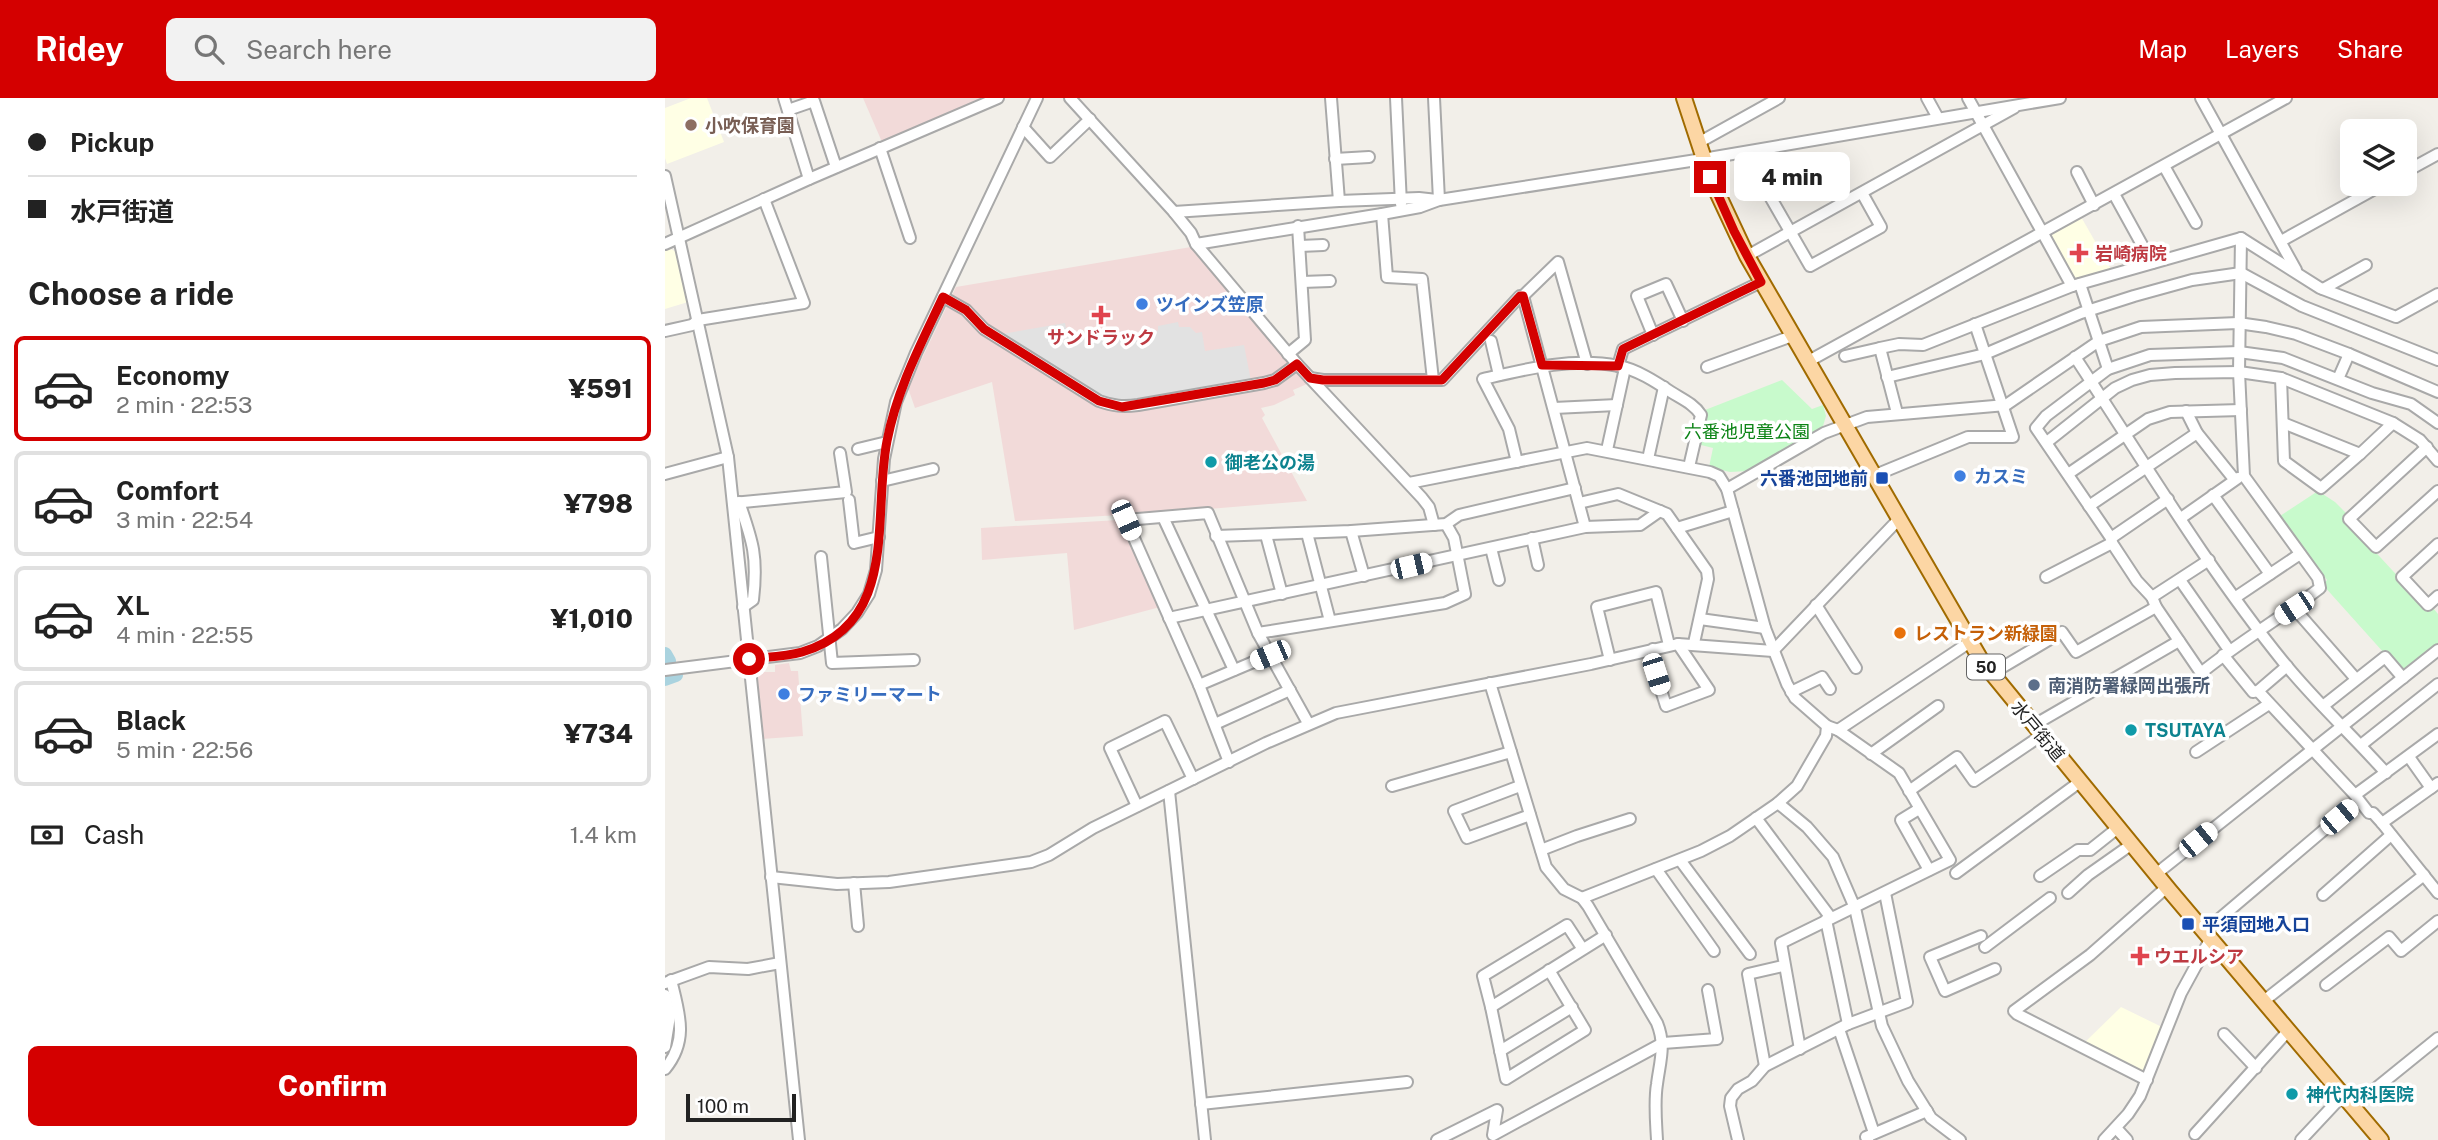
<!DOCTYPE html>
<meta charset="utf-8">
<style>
:root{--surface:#fff;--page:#f2f2f2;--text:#222;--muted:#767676;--line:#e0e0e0;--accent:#d40000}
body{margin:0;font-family:"Public Sans","Noto Sans JP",sans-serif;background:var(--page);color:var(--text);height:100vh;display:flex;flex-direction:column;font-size:26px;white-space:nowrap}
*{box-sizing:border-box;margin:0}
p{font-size:23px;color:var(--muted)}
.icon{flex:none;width:38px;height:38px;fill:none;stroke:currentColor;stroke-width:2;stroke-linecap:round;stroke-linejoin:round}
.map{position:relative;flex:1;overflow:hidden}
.panel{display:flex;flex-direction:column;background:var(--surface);width:665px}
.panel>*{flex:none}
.guide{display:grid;align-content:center;height:154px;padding:0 28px;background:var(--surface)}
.tools{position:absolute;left:1675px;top:21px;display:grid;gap:14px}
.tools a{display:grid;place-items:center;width:77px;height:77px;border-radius:10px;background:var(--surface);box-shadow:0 7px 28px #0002;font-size:35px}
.scale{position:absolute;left:21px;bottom:18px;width:110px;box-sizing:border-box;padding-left:7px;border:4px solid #222;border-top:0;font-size:19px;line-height:24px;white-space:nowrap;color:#222;-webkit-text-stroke:5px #fff;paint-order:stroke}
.end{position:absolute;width:32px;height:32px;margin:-16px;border:9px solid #d40000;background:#fff;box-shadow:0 0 0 4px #fff}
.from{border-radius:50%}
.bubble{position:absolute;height:49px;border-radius:10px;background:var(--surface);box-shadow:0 7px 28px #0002;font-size:23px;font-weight:800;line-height:49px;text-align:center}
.car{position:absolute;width:21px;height:42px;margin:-21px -10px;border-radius:9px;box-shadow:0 0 5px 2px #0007;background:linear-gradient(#fff 24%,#345 0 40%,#fff 0 76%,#345 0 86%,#fff 0)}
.guide b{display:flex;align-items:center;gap:24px;height:66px;font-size:26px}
.guide b+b{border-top:2px solid var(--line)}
.guide i{width:18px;height:18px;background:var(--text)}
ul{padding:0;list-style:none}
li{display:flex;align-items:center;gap:21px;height:105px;margin:0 14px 10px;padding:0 14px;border:4px solid var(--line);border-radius:10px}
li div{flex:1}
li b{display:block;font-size:26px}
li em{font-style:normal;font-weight:800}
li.current{border-color:var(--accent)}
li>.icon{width:63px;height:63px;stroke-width:1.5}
h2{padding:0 28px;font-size:32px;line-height:84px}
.pay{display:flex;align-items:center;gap:18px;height:77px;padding:0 28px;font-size:26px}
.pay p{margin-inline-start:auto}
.button{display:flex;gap:14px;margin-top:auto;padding:14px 28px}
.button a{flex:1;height:80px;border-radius:10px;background:var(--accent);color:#fff;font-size:28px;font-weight:800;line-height:80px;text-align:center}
header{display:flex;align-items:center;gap:42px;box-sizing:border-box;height:98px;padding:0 35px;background:var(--accent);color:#fff}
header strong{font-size:33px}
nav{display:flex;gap:38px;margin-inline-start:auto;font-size:24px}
.search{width:490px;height:63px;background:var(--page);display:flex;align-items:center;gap:18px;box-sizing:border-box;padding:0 24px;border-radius:10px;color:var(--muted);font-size:26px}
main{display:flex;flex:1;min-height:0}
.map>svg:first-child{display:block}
</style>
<header>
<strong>Ridey</strong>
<div class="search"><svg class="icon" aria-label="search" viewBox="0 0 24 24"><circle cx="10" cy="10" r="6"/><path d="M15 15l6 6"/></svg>Search here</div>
<nav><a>Map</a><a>Layers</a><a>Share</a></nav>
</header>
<main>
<section class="panel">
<div class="guide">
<b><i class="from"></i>Pickup</b>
<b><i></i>水戸街道</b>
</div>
<h2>Choose a ride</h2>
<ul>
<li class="current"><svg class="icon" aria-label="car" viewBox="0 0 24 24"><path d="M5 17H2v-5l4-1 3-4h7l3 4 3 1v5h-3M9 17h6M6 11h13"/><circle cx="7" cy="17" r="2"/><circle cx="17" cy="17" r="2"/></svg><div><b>Economy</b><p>2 min · 22:53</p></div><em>¥591</em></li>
<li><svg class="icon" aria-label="car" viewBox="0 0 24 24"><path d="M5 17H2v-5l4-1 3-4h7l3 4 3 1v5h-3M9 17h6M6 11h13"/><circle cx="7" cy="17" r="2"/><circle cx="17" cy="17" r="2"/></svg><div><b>Comfort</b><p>3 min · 22:54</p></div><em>¥798</em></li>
<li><svg class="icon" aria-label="car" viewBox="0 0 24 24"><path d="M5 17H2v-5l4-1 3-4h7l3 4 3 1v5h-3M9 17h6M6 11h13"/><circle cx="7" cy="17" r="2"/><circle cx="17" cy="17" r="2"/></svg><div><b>XL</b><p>4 min · 22:55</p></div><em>¥1,010</em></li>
<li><svg class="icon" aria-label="car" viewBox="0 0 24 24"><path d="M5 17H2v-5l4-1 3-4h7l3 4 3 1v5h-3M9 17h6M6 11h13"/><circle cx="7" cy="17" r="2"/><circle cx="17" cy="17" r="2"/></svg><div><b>Black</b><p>5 min · 22:56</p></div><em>¥734</em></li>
</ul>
<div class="pay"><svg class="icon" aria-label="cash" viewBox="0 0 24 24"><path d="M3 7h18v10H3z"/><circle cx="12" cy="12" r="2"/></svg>Cash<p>1.4 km</p></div>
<div class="button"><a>Confirm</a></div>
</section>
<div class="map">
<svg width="1773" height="1042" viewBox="0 0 1773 1042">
<rect width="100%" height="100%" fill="#f2efe9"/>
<g fill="#f2dad9">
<polygon points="198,0 321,0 217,44"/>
<polygon points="526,149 642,286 628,292 630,297 609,307 596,310 600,317 597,320 642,403 458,418 456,421 495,509 409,532 402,455 317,462 316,430 454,422 455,417 350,423 327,284 250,310 243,290 291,189"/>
<polygon points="124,565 126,573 133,573 138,638 97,641 92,579 97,574 110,574 110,567"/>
</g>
<g fill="#ffffe5">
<polygon points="26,0 42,0 59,44 2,66 0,60 0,10"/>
<polygon points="1415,117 1447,173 1407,183 1382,136"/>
<polygon points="3,150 12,154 23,204 0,211 0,151"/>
<polygon points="1456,909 1497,929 1479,974 1474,976 1418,946"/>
</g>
<g fill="#c8facc">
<polygon points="1117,282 1147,311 1158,307 1161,318 1158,328 1083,373 1065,374 1044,369 1048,350 1032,346 1040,312"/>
<polygon points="1653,393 1670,404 1683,417 1679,420 1764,512 1768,510 1773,516 1773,547 1741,572 1737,572 1719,555 1658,487 1662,482 1615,418"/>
</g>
<polygon fill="#e2e2e2" points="513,224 514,229 525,229 531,235 537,234 540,253 579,247 586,283 464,304 444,302 337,236 400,225 401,230 404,230 407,243 448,236 449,241 493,233 493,228"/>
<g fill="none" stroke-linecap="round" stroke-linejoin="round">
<g stroke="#aad3df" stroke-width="14">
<polyline points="0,556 4,563"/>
<polyline points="0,581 11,577 10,575"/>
</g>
<g stroke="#a9a9a9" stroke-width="14">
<g id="minor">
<polyline points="119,0 144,81"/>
<polyline points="405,0 509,114 526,135 531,146 632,266 757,400 764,409 769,427"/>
<polyline points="666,0 674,103"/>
<polyline points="731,0 736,106"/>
<polyline points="769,0 774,102"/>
<polyline points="1262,0 1273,20"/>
<polyline points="1303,0 1407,188"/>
<polyline points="1536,0 1631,172"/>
<polyline points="123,12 149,3 171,69"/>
<polyline points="358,29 385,59 425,21"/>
<polyline points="1033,45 1114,0"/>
<polyline points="215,50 245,140"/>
<polyline points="670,61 704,59"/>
<polyline points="1499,68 1531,125"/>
<polyline points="1412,74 1429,107"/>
<polyline points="1740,74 1773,56"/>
<polyline points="0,78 63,359 134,1042"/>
<polyline points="1103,95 1145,168 1216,129 1197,95"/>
<polyline points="1449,96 1487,165"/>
<polyline points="509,114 674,103 754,100 772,102"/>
<polyline points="717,116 722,179 757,181 768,282"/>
<polyline points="1616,143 1719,86"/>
<polyline points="0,146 144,81 333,0"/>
<polyline points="531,146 717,116 755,109 774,102 1038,61 1395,0"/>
<polyline points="635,148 658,147"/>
<polyline points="1082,158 1349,10"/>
<polyline points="637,184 665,183"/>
<polyline points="1415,186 1443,271"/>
<polyline points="1658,191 1701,167"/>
<polyline points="858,198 920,429"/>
<path d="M 278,199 L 301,212 L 319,231 L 434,303 C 448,308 458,309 473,307 L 599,285 L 610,282 L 632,266"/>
<polyline points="0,233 27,227 33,222 139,205 99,101"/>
<polyline points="988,237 972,198 1001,186 1018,223"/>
<polyline points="826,243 834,277"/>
<polyline points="623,256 640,242 633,128"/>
<polyline points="1180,258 1215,250"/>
<path d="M 1410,259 C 1478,362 1542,470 1620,566 C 1651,604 1688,638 1721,675"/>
<polyline points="1142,264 1621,0"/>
<polyline points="953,268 958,251 1096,184"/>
<polyline points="1042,269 1127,238"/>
<polyline points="1222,279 1320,256 1416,215 1469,198 1527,182 1576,175 1637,208 1773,262"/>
<polyline points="645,280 658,282 777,282 855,198 858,198 893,164 922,266"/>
<polyline points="1616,280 1619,363 1656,390 1695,356"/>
<polyline points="1673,281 1684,256"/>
<polyline points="889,310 952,307"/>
<polyline points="1521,313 1532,335 1569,381"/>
<polyline points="1232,315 1215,250 1234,246 1258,247 1407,188 1576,140 1655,190 1731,219 1773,196"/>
<polyline points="1618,325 1695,356 1728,325"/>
<polyline points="1382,344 1450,290 1467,282 1485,277 1510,275 1574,274 1616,280 1728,325 1755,342 1773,363"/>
<polyline points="1762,349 1684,421 1711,449 1773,393"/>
<polyline points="193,351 222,344"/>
<polyline points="942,352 960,270"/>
<polyline points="983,361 999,289"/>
<path d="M 852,364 L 844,331 L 818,281 C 861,271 908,259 953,268 C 971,271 991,284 1006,294 C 1017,301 1029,306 1036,317 L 1024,369"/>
<polyline points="0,376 63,359"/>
<polyline points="1403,376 1483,321 1505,314 1576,312"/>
<polyline points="1208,378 1303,339 1348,339 1310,226"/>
<polyline points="217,383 268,371"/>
<polyline points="744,385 922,350 1045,374 1054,378 1062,391 1100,530 1122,586 1130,600 1162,628 1161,638 1132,688 1113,705 1065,738 1036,753 917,800"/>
<polyline points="1062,391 1159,335 1202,319 1341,307 1434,243 1476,229 1573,225 1601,229 1631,236 1684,256 1773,294"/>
<polyline points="1548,397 1605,476"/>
<polyline points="184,402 189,445 214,439"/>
<path d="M 74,404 C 88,444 93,459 88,502 L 78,509"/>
<polyline points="68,405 181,394 175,355"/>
<polyline points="914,405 953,396 1002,416 1042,473 1043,481 1029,545"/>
<polyline points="1424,408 1532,335"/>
<polyline points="498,419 569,572"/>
<polyline points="1516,420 1573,380"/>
<polyline points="1012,430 1068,413"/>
<polyline points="686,433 699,478"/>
<polyline points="642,435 665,523"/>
<polyline points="601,437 617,496"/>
<polyline points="551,438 686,433 781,426 794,417 910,390"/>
<polyline points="867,440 873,467"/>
<polyline points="1446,440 1503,401"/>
<polyline points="1773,446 1737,479 1763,507 1773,498"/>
<polyline points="826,450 834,482"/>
<polyline points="156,459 167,565 249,562"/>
<path d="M 1544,462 L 1487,499 L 1491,509 L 1536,575 C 1574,544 1616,520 1655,490 L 1653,480 L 1579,378 L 1574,274 L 1576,140"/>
<polyline points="1381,479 1447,445"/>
<polyline points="1515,482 1564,552"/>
<polyline points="1487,499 1472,483 1447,445 1446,440 1371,330 1381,318 1443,271 1485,257 1574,254 1618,260 1707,295 1746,306 1773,325"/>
<polyline points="1571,499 1635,456"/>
<polyline points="1151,507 1191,570"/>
<polyline points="1629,510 1691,581"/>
<polyline points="504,520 920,429 975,427 995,413"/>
<polyline points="1035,521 1100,530"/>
<polyline points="593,535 780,505 800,496 789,440 781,426"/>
<polyline points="988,551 991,576 1001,608 1044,592 1013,546"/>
<polyline points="1558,557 1588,594 1593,593 1622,568"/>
<polyline points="945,562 932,509 991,494 1004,547"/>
<polyline points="0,572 135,555 153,548 177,531 192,515 204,496 211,472 219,361 231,304 251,255 372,0"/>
<polyline points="1326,576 1397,534 1411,554 1491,509"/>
<path d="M 825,585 L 881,769 L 899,791 L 917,800 L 923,808 L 992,925 C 1001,947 995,963 992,986 C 989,1004 991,1023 992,1042"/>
<polyline points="534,587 605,557"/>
<polyline points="1593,593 1690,697 1704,715 1708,715 1717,725 1773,795"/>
<polyline points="1126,594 1157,579 1165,591"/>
<polyline points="1658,608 1720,559 1738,580"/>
<polyline points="550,626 625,592"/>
<polyline points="1369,627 1514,543"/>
<polyline points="1173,632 1305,544"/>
<polyline points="1696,647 1773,586"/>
<polyline points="1531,654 1604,606"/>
<polyline points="1206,656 1273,608"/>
<polyline points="1744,659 1766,690"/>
<polyline points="564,664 534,587 461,422 543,415 593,535 643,625"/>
<polyline points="727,688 846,654"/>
<polyline points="855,688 789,713 802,740 865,717"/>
<polyline points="504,693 540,1042"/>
<polyline points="1244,693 1292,659 1309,683 1377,637"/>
<polyline points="1690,697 1773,636"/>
<polyline points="1113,705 1142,729 1168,759 1190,810 1217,928 1243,983 1266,1020 1295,1042"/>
<polyline points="472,708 445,650 500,623 528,681"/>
<polyline points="1254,711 1236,722 1264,772"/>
<polyline points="1091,720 1166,820"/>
<polyline points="1717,725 1773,685"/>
<polyline points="876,752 912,738 965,721"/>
<polyline points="1015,762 1085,856"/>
<polyline points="991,771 1049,853"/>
<polyline points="1291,775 1416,683"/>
<polyline points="1491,776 1773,552"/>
<polyline points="1375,778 1413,752 1425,752 1454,729"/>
<polyline points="106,779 172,786 224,784 366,764 384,757 428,730 601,645 671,615 926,566 1013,546 1108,553 1233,422"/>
<polyline points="189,785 193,828"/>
<polyline points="1403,795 1423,777 1467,746"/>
<polyline points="1658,797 1726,737"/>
<polyline points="1161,822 1183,926"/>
<polyline points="1540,833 1693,703"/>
<polyline points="1316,838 1265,859 1280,893 1330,871"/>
<polyline points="1320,849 1385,800"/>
<polyline points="917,850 902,827 818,878 826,909 941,837"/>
<polyline points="0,885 44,869 83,871 115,865"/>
<polyline points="1661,887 1724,839 1736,853 1773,823"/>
<polyline points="0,897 5,918 0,949"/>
<polyline points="1600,902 1759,777"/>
<polyline points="826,909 841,981 920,932 884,872"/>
<polyline points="1174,931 1209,1035"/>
<polyline points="1559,936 1591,970"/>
<polyline points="1135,951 1116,845 1285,762 1234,675 1173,632 1162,628"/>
<polyline points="835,953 907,909"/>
<polyline points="1100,968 1083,876 1118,868"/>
<path d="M 0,971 C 24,942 14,915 6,882"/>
<polyline points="1482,982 1352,916 1349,913 1425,857 1502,789"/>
<polyline points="536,1006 742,984"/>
<polyline points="1689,1008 1773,940"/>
<polyline points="1451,1030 1462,1042"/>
<polyline points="1530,1036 1624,932"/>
<polyline points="772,1042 832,1012 828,1037 998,945 1052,941 1043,892"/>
<polyline points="1073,1042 1065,1008 1066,1000 1073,991 1087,983 1100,968 1183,926 1242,904 1220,795"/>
<polyline points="1203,1042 1201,1039 1262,1013"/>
<polyline points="1439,1042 1463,1016 1475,998 1516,895 1546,840"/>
<polyline points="1636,1042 1679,996"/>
</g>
</g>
<g stroke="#a06b00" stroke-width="18">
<polyline id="major" points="1019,0 1045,79 1082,158 1316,562 1505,793 1716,1042"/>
</g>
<use href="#minor" stroke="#fff" stroke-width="10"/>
<use href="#major" stroke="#fcd6a4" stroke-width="14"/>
</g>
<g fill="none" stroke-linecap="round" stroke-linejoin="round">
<path stroke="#d40000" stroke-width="9" d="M 84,561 C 101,559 120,559 137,554 C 235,525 207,419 222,343 C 232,291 256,246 278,199 L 301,212 L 319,231 L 434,303 L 457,309 L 599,285 L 610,282 L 632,266 L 645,280 L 658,282 L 777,282 L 855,198 L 858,198 L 877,267 L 953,268 L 958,251 L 1096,184 L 1069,133 L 1045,79"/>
</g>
<circle fill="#8d6e63" stroke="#fff" stroke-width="2.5" cx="26" cy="27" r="7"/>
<g fill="#e0444e" stroke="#fff" stroke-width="2.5">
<path d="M1410.5 144.5h7v7h7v7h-7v7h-7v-7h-7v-7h7z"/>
<path d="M432.5 206.5h7v7h7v7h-7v7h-7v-7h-7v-7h7z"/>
<path d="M1471.5 847.5h7v7h7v7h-7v7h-7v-7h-7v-7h7z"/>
</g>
<g fill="#3f7fe0" stroke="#fff" stroke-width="2.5">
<circle cx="477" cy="206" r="7"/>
<circle cx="1295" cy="378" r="7"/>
<circle cx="119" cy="596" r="7"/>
</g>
<g fill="#0f9aa8" stroke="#fff" stroke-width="2.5">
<circle cx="546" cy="364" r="7"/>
<circle cx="1466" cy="632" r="7"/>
<circle cx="1627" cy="996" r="7"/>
</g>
<g fill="#1a4fb4" stroke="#fff" stroke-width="2.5">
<rect x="1210" y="373" width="14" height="14" rx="3.5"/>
<rect x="1516" y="819" width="14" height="14" rx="3.5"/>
</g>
<circle fill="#e8710a" stroke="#fff" stroke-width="2.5" cx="1235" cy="535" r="7"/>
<circle fill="#5c6f8a" stroke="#fff" stroke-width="2.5" cx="1369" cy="587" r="7"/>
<g text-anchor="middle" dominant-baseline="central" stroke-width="7" stroke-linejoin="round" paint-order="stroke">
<rect fill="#fff" stroke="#646464" stroke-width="2" x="1302" y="556.5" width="38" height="25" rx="5"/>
<g font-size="16" font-weight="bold" fill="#222">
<text x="1321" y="569">50</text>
</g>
<g font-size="18" font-weight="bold" fill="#785e54" stroke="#fff" text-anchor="start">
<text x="40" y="27">小吹保育園</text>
</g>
<g font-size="18" font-weight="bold" fill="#be3a42" stroke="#fff" text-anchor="start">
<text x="1430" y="155">岩崎病院</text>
<text x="436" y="239" text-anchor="middle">サンドラック</text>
<text x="1489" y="858">ウエルシア</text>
</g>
<g font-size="18" font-weight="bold" fill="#366cbe" stroke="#fff" text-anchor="start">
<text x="491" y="206">ツインズ笠原</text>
<text x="1309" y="378">カスミ</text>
<text x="133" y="596">ファミリーマート</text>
</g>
<g font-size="18" fill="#0c8416" stroke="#fff">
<text x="1082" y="333">六番池児童公園</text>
</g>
<g font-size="18" font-weight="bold" fill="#0d838f" stroke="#fff" text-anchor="start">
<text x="560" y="364">御老公の湯</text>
<text x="1480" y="632">TSUTAYA</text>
<text x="1641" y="996">神代内科医院</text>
</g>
<g font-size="18" font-weight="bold" fill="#164399" stroke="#fff" text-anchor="end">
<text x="1203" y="380">六番池団地前</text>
<text x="1537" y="826" text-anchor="start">平須団地入口</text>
</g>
<g font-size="18" font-weight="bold" fill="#c56008" stroke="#fff" text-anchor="start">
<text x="1249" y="535">レストラン新緑園</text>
</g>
<g font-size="18" font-weight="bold" fill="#4e5e75" stroke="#fff" text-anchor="start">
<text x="1383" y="587">南消防署緑岡出張所</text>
</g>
<g font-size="18" fill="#222" stroke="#fff">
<text transform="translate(1373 633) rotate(50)">水戸街道</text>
</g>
</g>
</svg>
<div class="tools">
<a><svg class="icon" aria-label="layers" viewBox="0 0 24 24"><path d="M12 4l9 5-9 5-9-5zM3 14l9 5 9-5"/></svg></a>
</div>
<div class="scale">100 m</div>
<i class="end from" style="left:84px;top:561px"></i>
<i class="end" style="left:1045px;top:79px"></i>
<div class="bubble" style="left:1069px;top:54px;width:116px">4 min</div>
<i class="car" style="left:461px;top:422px;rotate:156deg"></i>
<i class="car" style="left:746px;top:468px;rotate:77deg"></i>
<i class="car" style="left:1629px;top:510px;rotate:237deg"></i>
<i class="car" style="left:605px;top:557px;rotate:247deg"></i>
<i class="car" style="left:991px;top:576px;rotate:162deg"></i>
<i class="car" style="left:1674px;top:719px;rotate:50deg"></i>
<i class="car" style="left:1533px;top:742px;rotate:51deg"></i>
</div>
</main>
